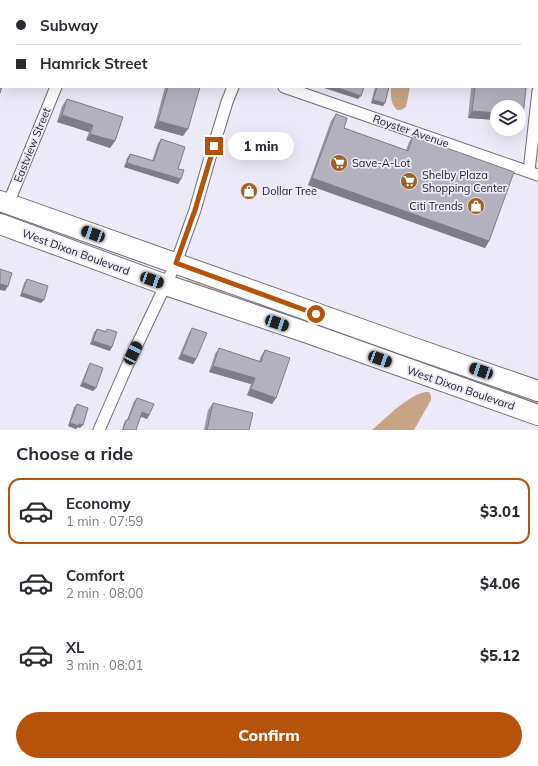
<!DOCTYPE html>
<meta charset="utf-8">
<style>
:root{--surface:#fff;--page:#f2f2f3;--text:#2b2b33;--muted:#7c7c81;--line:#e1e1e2;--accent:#b45309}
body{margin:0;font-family:Mulish,sans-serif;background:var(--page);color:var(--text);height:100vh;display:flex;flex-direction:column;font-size:15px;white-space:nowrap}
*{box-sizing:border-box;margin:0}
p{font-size:13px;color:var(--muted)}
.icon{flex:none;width:22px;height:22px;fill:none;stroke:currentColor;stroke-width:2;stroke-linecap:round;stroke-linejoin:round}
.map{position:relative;height:430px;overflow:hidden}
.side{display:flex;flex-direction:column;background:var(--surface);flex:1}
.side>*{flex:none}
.top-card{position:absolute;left:0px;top:0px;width:538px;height:88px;box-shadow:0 4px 16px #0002;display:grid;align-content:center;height:88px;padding:0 16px;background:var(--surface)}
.buttons{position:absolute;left:490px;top:100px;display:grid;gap:8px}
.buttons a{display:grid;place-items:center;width:36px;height:36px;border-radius:50%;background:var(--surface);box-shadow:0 4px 16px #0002;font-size:20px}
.end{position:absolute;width:18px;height:18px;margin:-9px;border:5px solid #b45309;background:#fff;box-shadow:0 0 0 2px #fff}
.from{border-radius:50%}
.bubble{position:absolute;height:28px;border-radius:14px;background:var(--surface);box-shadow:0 4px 16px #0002;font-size:13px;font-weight:800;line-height:28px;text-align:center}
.car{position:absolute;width:12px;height:24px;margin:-12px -6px;border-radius:5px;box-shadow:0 0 3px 1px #0007;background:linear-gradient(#222 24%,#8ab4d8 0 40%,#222 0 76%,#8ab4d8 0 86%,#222 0)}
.top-card b{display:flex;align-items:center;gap:14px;height:38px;font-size:15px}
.top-card b+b{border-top:1px solid var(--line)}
.top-card i{width:10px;height:10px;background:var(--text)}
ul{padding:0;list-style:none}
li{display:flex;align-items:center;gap:12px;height:66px;margin:0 8px 6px;padding:0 8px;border:2px solid transparent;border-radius:12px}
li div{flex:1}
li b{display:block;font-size:15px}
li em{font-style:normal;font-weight:800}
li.selected{border-color:var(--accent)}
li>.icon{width:36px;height:36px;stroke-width:1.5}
h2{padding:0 16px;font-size:18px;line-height:48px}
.action{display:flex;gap:8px;margin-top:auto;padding:8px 16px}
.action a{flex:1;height:46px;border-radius:24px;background:var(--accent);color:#fff;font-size:16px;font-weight:800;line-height:46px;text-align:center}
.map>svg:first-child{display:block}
</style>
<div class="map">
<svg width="538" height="430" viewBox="0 0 538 430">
<rect width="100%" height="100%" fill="#ece9f8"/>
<polygon fill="#e7c3a3" points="188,279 281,312 349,331 538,399 538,411 185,281"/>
<g fill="#c7a485">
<path d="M 391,87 L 410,87 L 406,107 L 401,110 L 397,110 C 390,103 391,96 391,87 Z"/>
<path d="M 425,392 L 429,392 L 431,396 L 431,400 L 414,430 L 372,430 C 386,418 407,396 425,392 Z"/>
</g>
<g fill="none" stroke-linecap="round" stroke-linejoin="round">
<g stroke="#706e7a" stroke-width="13">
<g id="street">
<polyline points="45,0 47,1"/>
<polyline points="299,1 300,0"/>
<polyline points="284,87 538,175"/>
<polyline points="529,171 538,91"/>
<polyline points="8,204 56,87"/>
<polyline points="99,430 127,366 176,263 195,210 209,161 227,102 233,87"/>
</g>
</g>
<g stroke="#706e7a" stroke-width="22">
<g id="highway">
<polyline points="0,201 411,347 538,391"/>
<polyline points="0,224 166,285 311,334 538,415"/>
</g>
</g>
<use href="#street" stroke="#fff" stroke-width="11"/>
<use href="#highway" stroke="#fff" stroke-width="20"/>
</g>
<g fill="#9b98a4">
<polygon points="165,87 200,87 183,136 154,128"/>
<polygon points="375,87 389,87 385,103 383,106 371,103"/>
<polygon points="472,87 519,87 497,107 497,120 468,118 471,89"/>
<polygon points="67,99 115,141 110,148 86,140 89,132 57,122 62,106"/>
<polygon points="336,114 344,128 406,150 409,142 413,136 489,241 485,248 308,185 331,121"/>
<polygon points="161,139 178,169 181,179 178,184 124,167 127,158 130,154 152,161 158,143"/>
<polygon points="27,279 41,303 20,296 24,283"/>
<polygon points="192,328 196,359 193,364 178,359 189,333"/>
<polygon points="97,329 106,331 107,329 110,351 90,344 94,332"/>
<polygon points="219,348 259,361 261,356 265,350 276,398 272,404 247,395 251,384 209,372 215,354"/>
<polygon points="90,363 96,388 93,391 80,386 88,367"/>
<polygon points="137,398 149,415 147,419 141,416 136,430 122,430 124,423 126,420 127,420 134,401"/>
<polygon points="213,403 249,430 204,430 208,410"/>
<polygon points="77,404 80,428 78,427 76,429 68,426 74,407"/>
</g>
<g fill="#7e7c86">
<polygon points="120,0 130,0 129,1 123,1"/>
<polygon points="324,87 335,87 361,96 358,99 324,88"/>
<polygon points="373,100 385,103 383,106 371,103"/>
<polygon points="472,111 497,113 497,120 468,118"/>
<polygon points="62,115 93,125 89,132 57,122"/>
<polygon points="519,116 523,116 519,122"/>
<polygon points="158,121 188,129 183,136 154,128"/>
<polygon points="90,134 115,141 110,148 86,140"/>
<polygon points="127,163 181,179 178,184 124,167"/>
<polygon points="312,178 489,241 485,248 308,185"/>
<polygon points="1,284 8,286 5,291 0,290 0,285"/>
<polygon points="22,293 44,300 41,303 20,296"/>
<polygon points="93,341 112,347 110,351 90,344"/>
<polygon points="182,354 196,359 193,364 178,359"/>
<polygon points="213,366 255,378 251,384 209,372"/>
<polygon points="83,382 96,388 93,391 80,386"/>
<polygon points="251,389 276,398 272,404 247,395"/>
<polygon points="142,412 149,415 147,419 139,416"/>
<polygon points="70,423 79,424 83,425 80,428 78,427 76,429 68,426"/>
</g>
<g fill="#b4b1bf" stroke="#7e7c86">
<rect x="207" y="0" width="50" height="1"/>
<polygon points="320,0 334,0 335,1 319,1"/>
<rect x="382" y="0" width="9" height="1"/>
<polygon points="0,15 1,16 1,30 0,30"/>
<polygon points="0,84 1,85 1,87 2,87 0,93"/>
<polygon points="168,87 200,87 188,129 158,121"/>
<polygon points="335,87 364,87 361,96"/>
<polygon points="377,87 389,87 385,103 373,100"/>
<polygon points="475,87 519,87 526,88 523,116 519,116 519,107 497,107 497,113 472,111"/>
<polygon points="67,99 123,117 115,141 90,134 93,125 62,115"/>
<polygon points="336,114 347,118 344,128 408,151 413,136 514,172 489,241 312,178"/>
<polygon points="161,139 185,147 178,169 184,170 181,179 127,163 130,154 154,161"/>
<polygon points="0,269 12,273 8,286 1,284 0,286"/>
<polygon points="27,279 48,286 44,300 22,293"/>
<polygon points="192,328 207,333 196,359 182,354"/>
<polygon points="97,329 106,332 107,329 117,332 112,347 93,341"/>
<polygon points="219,348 261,362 265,350 290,358 276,398 251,389 255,378 213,366"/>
<polygon points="90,363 103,368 96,388 83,382"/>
<polygon points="137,398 154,404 149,415 142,412 136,430 123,430 126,420 128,420"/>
<polygon points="213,403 253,413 249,430 207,430"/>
<polygon points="77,404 88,408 83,425 79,424 79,426 70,423"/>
</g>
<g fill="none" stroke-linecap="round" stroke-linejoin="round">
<polyline stroke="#b45309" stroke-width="5" points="214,146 195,210 176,263 316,314"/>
</g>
<defs>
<g id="supermarket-disc" transform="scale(0.9)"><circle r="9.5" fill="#9d6223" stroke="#ece9f8"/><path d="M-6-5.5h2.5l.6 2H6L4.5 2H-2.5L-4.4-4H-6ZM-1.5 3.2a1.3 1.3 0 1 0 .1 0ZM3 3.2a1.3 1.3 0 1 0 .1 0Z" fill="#fff"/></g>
<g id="shop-disc" transform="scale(0.9)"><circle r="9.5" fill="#9d6223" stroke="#ece9f8"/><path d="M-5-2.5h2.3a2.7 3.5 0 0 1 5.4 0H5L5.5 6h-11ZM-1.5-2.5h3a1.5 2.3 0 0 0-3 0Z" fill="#fff"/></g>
</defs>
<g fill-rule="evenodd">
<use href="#supermarket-disc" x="339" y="163"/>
<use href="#supermarket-disc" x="409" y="181"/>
<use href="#shop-disc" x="249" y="191"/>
<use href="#shop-disc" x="476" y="206"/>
</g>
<g text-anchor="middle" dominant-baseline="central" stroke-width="3.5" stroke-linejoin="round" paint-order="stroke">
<g font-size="11" fill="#1f1e23" stroke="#ece9f8">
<text transform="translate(411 131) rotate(19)">Royster Avenue</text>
<text transform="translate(32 145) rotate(-68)">Eastview Street</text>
<text transform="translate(76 252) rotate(20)">West Dixon Boulevard</text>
<text transform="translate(461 388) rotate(19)">West Dixon Boulevard</text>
</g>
<g font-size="11" fill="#1f1e23" stroke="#ece9f8" text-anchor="start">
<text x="352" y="163">Save-A-Lot</text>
<text x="422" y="175">Shelby Plaza<tspan x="422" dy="13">Shopping Center</tspan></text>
<text x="262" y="191">Dollar Tree</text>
<text x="463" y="206" text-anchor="end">Citi Trends</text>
</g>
</g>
</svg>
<div class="buttons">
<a><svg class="icon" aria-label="layers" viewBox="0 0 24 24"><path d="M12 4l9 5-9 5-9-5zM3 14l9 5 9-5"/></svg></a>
</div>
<i class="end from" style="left:316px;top:314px"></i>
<i class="end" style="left:214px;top:146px"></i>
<div class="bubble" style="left:228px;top:132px;width:66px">1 min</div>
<i class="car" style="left:93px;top:234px;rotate:290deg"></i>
<i class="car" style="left:152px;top:280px;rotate:110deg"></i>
<i class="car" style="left:277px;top:323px;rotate:109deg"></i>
<i class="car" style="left:133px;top:353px;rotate:26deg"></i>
<i class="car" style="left:380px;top:359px;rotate:110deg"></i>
<i class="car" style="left:481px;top:371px;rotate:289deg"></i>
<div class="top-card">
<b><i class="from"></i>Subway</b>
<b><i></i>Hamrick Street</b>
</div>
</div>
<section class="side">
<h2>Choose a ride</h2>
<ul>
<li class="selected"><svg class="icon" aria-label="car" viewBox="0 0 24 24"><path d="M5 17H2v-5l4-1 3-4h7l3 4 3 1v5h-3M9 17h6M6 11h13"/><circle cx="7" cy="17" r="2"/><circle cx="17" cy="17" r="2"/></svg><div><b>Economy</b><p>1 min · 07:59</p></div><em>$3.01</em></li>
<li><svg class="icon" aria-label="car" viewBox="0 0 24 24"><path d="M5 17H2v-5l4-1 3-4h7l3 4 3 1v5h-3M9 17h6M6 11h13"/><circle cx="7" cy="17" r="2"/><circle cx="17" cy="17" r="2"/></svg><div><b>Comfort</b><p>2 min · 08:00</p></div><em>$4.06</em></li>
<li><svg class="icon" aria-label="car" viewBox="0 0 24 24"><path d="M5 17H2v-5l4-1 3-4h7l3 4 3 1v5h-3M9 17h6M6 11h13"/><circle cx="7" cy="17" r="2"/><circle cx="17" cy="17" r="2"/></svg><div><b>XL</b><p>3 min · 08:01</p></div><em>$5.12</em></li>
</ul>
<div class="action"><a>Confirm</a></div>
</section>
